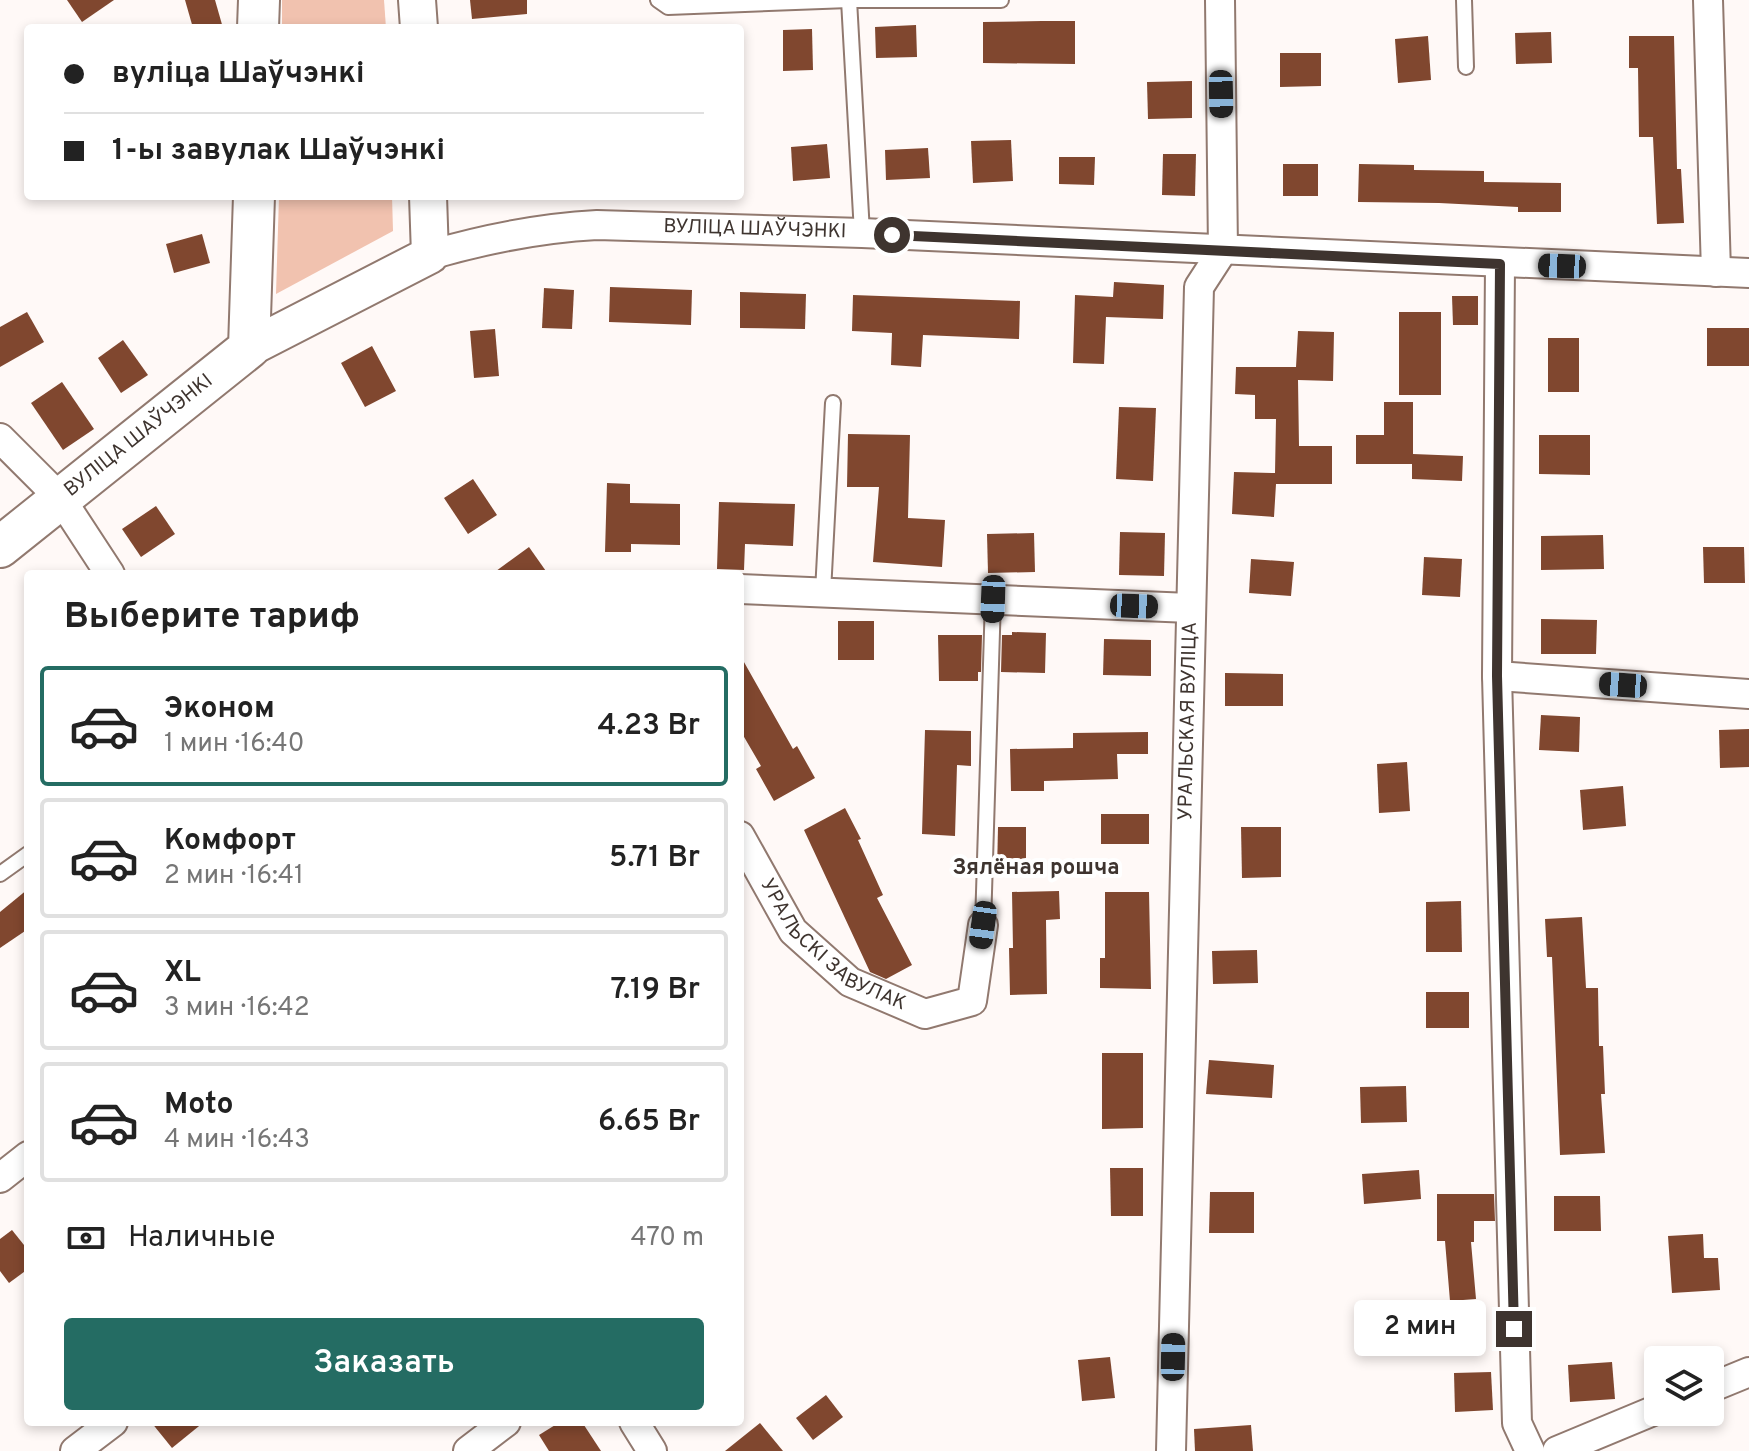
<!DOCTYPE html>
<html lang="ru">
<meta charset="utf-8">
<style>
:root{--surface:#fff;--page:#f2f2f2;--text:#222;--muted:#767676;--line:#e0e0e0;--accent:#246c63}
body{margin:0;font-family:Overpass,sans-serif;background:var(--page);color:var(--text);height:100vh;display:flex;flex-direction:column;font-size:30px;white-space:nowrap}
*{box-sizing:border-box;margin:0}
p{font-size:26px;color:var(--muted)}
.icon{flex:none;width:44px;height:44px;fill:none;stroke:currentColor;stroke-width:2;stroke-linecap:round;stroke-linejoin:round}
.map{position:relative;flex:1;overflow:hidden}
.side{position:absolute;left:24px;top:570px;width:720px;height:856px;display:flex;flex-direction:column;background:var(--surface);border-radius:8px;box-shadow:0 4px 12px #0003}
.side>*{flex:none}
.top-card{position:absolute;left:24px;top:24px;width:720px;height:176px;border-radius:8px;box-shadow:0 4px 12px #0003;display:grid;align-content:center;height:176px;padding:0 40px;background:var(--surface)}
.controls{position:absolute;left:1644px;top:1346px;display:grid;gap:16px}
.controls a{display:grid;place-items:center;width:80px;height:80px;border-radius:8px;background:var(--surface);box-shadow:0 4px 12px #0003;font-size:40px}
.end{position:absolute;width:36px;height:36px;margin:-18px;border:10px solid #3e342f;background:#fff;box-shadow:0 0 0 4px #fff}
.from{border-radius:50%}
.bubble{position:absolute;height:56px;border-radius:8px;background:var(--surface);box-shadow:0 4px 12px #0003;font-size:26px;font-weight:600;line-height:56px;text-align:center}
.car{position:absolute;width:24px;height:48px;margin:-24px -12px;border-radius:10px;box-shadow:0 0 6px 2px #0007;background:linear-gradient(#222 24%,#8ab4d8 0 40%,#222 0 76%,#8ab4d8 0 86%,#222 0)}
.top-card b{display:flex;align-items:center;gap:28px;height:76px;font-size:30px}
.top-card b+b{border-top:2px solid var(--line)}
.top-card i{width:20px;height:20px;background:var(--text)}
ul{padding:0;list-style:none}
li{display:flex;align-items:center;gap:24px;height:120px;margin:0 16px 12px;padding:0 24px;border:4px solid var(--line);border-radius:8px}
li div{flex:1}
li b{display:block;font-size:30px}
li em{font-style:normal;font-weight:600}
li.active{border-color:var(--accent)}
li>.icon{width:72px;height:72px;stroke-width:1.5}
h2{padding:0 40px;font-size:36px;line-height:96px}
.pay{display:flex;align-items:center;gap:20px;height:88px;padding:0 40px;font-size:30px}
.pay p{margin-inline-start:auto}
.button{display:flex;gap:16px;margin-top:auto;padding:16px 40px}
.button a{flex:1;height:92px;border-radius:8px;background:var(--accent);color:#fff;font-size:32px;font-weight:600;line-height:92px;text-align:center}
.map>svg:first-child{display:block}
</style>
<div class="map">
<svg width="1749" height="1451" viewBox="0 0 1749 1451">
<rect width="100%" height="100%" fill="#fff9f7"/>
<g fill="#f1c2af">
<polygon points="282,0 384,0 386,28 282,28"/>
<polygon points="279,196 392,196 393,231 276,294"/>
</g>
<g fill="#80472f">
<polygon points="67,0 114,0 82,22"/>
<polygon points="185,0 215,0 223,28 193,28"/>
<polygon points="470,0 527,0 527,14 472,19"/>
<polygon points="1042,21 1075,21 1075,64 983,63 983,22"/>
<polygon points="916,25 917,57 876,58 875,27"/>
<polygon points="812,29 813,70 783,71 783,30"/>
<polygon points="1551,32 1552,63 1516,64 1515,33"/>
<polygon points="1428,36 1431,80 1398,83 1395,39"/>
<polygon points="1629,36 1674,36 1677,169 1681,169 1684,223 1657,224 1653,137 1639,137 1638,68 1629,68"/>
<polygon points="1280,53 1321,53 1321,86 1280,87"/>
<polygon points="1192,81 1192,118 1148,119 1147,82"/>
<polygon points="1011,140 1013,181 973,183 971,141"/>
<polygon points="827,144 830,178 793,181 791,147"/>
<polygon points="928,148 930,178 886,180 885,150"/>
<polygon points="1163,154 1196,154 1195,196 1162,195"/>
<polygon points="1059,157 1095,157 1094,185 1059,184"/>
<rect x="1283" y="164" width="35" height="32"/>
<polygon points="1359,164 1414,165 1414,170 1484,171 1484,182 1561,183 1561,212 1518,212 1518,207 1439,203 1358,202"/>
<polygon points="202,234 210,263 174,273 166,244"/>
<polygon points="1114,282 1164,285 1163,319 1106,317 1104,364 1073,363 1075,295 1113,297"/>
<polygon points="610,287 692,290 691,325 609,322"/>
<polygon points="544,288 574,290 572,329 542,328"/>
<polygon points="740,292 806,294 805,329 740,328"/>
<polygon points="853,295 1020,301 1019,339 923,335 921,367 891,365 892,333 852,331"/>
<polygon points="1452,296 1478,296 1478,325 1453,325"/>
<polygon points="27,312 44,342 0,367 0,327"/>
<rect x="1399" y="312" width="42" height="83"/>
<rect x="1707" y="328" width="42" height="38"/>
<polygon points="495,329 499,376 474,378 470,331"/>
<polygon points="1298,331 1334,332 1333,381 1298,380 1299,446 1332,446 1332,484 1276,484 1274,517 1232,514 1234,472 1275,473 1276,419 1255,419 1255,395 1235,394 1236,367 1296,367"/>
<rect x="1548" y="338" width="31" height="54"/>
<polygon points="123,340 148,375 121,393 98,358"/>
<polygon points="372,346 396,391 365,407 341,363"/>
<polygon points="62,382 94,429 63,450 31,403"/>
<polygon points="1384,402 1413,402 1413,454 1463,456 1462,481 1412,479 1412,464 1356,464 1356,435 1384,435"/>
<polygon points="1119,407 1156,408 1153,481 1116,479"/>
<polygon points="848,434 910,435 908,518 945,520 942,567 873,562 879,487 847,487"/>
<polygon points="1539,435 1590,435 1590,475 1539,474"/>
<polygon points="473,479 497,515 468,534 444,498"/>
<polygon points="607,483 630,484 630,503 680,504 680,545 631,544 631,552 605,552"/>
<polygon points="719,502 795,504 793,546 745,544 744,570 717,569"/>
<polygon points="156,506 175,534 141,557 122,529"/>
<polygon points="1120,532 1165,533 1164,576 1119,575"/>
<polygon points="1034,533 1035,572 988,573 987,534"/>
<polygon points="1603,535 1604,569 1541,570 1541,536"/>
<polygon points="529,547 548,574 492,574"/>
<polygon points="1703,547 1744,547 1745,583 1704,583"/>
<polygon points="1424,557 1462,559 1460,597 1422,595"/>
<polygon points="1251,559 1294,562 1291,596 1249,593"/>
<polygon points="1541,619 1597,620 1596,654 1541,654"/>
<rect x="838" y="621" width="36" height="39"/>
<polygon points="1012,632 1046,633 1045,673 1001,672 1002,635 1012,635"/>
<polygon points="938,635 982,635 981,672 978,672 978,681 939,681"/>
<polygon points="1104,639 1151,640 1151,676 1103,675"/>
<polygon points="740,655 793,749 797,746 815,778 774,801 756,769 761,766 740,730"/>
<polygon points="1225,673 1283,674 1283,706 1225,706"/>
<polygon points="1541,715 1580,717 1579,752 1539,750"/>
<polygon points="1749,729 1749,767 1720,768 1719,730"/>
<polygon points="925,730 971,731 971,766 957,765 955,836 922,834"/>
<polygon points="1148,732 1148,754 1117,754 1118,779 1044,781 1044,791 1011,791 1010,749 1073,748 1073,733"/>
<polygon points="1407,762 1410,811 1379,813 1377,764"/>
<polygon points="1623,786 1626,826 1583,830 1580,790"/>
<polygon points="845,808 861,839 858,840 883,895 877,898 912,965 886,979 870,972 804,830"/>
<rect x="1101" y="814" width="48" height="30"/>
<polygon points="998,827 1026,827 1026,872 997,872"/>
<polygon points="1241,827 1281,827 1281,877 1242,878"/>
<polygon points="28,889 28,929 0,948 0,912"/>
<polygon points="1059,891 1060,919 1046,920 1047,994 1010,995 1009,948 1013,948 1012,892"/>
<polygon points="1105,892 1149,892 1151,989 1100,988 1100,958 1105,958"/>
<polygon points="1461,901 1462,952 1426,952 1426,902"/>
<polygon points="1582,917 1586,988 1598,988 1599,1046 1603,1046 1605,1094 1601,1094 1605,1153 1560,1155 1552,957 1547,957 1545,919"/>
<polygon points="1257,950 1258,983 1213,984 1212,951"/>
<rect x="1426" y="992" width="43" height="36"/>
<polygon points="1102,1053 1143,1053 1143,1128 1102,1129"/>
<polygon points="1209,1060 1274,1065 1272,1098 1206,1094"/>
<polygon points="1406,1086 1407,1122 1361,1123 1360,1087"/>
<polygon points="1110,1168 1143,1168 1143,1216 1111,1216"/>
<polygon points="1419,1170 1421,1199 1364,1204 1362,1174"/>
<polygon points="1210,1192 1254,1192 1254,1233 1209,1233"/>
<polygon points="1437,1194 1494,1194 1495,1221 1474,1221 1474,1242 1471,1242 1476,1299 1450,1301 1445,1241 1437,1241"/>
<polygon points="1554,1196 1600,1196 1601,1231 1554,1231"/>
<polygon points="12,1230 28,1250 28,1269 9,1283 0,1271 0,1239"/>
<polygon points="1703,1234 1704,1258 1718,1258 1720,1290 1672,1293 1668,1236"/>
<polygon points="1110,1357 1115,1398 1082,1401 1078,1360"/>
<polygon points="1612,1362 1615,1399 1570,1402 1568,1365"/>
<polygon points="1491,1372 1493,1410 1455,1412 1454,1373"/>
<polygon points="826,1395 843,1417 813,1440 796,1418"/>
<polygon points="151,1422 204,1422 172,1448"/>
<polygon points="560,1422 582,1422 601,1451 549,1451 539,1435"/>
<polygon points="760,1423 783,1451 725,1451"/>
<polygon points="1251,1425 1253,1451 1195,1451 1194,1429"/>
</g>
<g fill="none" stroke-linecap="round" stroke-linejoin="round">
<g stroke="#91796f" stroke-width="18">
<g id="service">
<polyline points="658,0 668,7 849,0"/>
<polyline points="849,0 862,233"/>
<polyline points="849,0 1001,0"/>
<polyline points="1464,0 1466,67"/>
<polyline points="823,592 833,403"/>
<polyline points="0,874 28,854"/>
<polyline points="983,925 993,599"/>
</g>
</g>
<g stroke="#91796f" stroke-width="32">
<g id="minor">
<polyline points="1708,0 1716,272"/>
<path id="s1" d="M 430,255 C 485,239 540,228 597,225 L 862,233 L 1749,273"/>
<polyline points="1500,264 1497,676 1517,1423 1530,1451"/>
<polyline points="0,438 61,499 110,574"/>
<polyline points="740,589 1190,608"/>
<polyline points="1497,676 1749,694"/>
<path id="s2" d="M 740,836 L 793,931 L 850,982 L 925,1014 L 972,1001 L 983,925"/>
<polyline points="0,1178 28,1156"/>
<polyline points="1710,1388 1749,1372"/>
<polyline points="634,1422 652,1451"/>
<polyline points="75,1451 113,1422"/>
<polyline points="468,1451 506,1422"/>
<path id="s3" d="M 1171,1451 L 1199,287 L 1223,250 L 1220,0"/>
<polyline points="1557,1451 1658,1409"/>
</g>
</g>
<g stroke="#91796f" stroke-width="40">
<g id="tertiary">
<polyline points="417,0 419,28"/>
<polyline points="249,348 430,255 428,196"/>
</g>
</g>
<g stroke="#91796f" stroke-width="44">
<g id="secondary">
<polyline points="258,28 259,0"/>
<path id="s4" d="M 0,547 L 249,348 L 254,196"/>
</g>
</g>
<use href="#service" stroke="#fff" stroke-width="14"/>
<use href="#minor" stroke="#fff" stroke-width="28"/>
<use href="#tertiary" stroke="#fff" stroke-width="36"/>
<use href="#secondary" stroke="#fff" stroke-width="40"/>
</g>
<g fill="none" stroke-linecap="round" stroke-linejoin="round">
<polyline stroke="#3e342f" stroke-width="10" points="892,235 1500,264 1497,676 1514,1329"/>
</g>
<g text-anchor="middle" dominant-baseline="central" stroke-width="8" stroke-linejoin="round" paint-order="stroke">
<g font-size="20" fill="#3e342f" stroke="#fff">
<text stroke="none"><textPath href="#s1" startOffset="328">ВУЛІЦА ШАЎЧЭНКІ</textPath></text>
<text stroke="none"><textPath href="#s4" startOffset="178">ВУЛІЦА ШАЎЧЭНКІ</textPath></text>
<text stroke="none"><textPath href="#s3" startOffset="730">УРАЛЬСКАЯ ВУЛІЦА</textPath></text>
<text stroke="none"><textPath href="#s2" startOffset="148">УРАЛЬСКІ ЗАВУЛАК</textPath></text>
</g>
<g font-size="22" font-weight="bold" fill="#3e342f" stroke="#fff">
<text x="1036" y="868">Зялёная рошча</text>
</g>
</g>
</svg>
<div class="controls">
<a><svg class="icon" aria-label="layers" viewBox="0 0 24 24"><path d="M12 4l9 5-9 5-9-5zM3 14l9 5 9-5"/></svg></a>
</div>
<i class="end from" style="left:892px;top:235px"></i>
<i class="end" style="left:1514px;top:1329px"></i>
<div class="bubble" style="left:1354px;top:1300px;width:132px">2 мин</div>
<i class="car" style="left:1221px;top:94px;rotate:179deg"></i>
<i class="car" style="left:1562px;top:266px;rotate:272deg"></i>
<i class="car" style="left:993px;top:599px;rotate:182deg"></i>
<i class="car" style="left:1134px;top:606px;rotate:92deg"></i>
<i class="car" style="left:1623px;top:685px;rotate:274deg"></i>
<i class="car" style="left:983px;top:925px;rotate:188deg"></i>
<i class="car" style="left:1173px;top:1357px;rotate:1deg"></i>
<div class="top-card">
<b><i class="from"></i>вуліца Шаўчэнкі</b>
<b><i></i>1-ы завулак Шаўчэнкі</b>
</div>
<section class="side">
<h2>Выберите тариф</h2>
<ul>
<li class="active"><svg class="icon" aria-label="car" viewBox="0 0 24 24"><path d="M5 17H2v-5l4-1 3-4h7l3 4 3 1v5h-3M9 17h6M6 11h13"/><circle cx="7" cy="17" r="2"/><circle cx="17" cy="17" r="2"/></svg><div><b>Эконом</b><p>1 мин · 16:40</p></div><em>4.23 Br</em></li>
<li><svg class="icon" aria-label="car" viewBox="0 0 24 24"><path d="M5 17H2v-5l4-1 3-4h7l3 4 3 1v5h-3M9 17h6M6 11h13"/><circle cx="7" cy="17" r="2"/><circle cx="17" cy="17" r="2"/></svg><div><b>Комфорт</b><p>2 мин · 16:41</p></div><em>5.71 Br</em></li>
<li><svg class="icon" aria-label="car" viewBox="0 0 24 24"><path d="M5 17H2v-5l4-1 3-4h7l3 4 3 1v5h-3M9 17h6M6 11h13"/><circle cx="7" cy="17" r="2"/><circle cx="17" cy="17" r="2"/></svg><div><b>XL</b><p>3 мин · 16:42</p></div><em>7.19 Br</em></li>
<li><svg class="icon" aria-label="car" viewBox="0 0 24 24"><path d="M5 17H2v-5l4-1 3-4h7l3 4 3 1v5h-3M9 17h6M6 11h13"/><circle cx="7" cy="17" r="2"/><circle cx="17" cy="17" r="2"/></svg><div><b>Moto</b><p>4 мин · 16:43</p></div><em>6.65 Br</em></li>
</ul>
<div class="pay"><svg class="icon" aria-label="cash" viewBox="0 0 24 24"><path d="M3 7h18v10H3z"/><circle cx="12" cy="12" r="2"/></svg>Наличные<p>470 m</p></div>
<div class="button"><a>Заказать</a></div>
</section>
</div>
